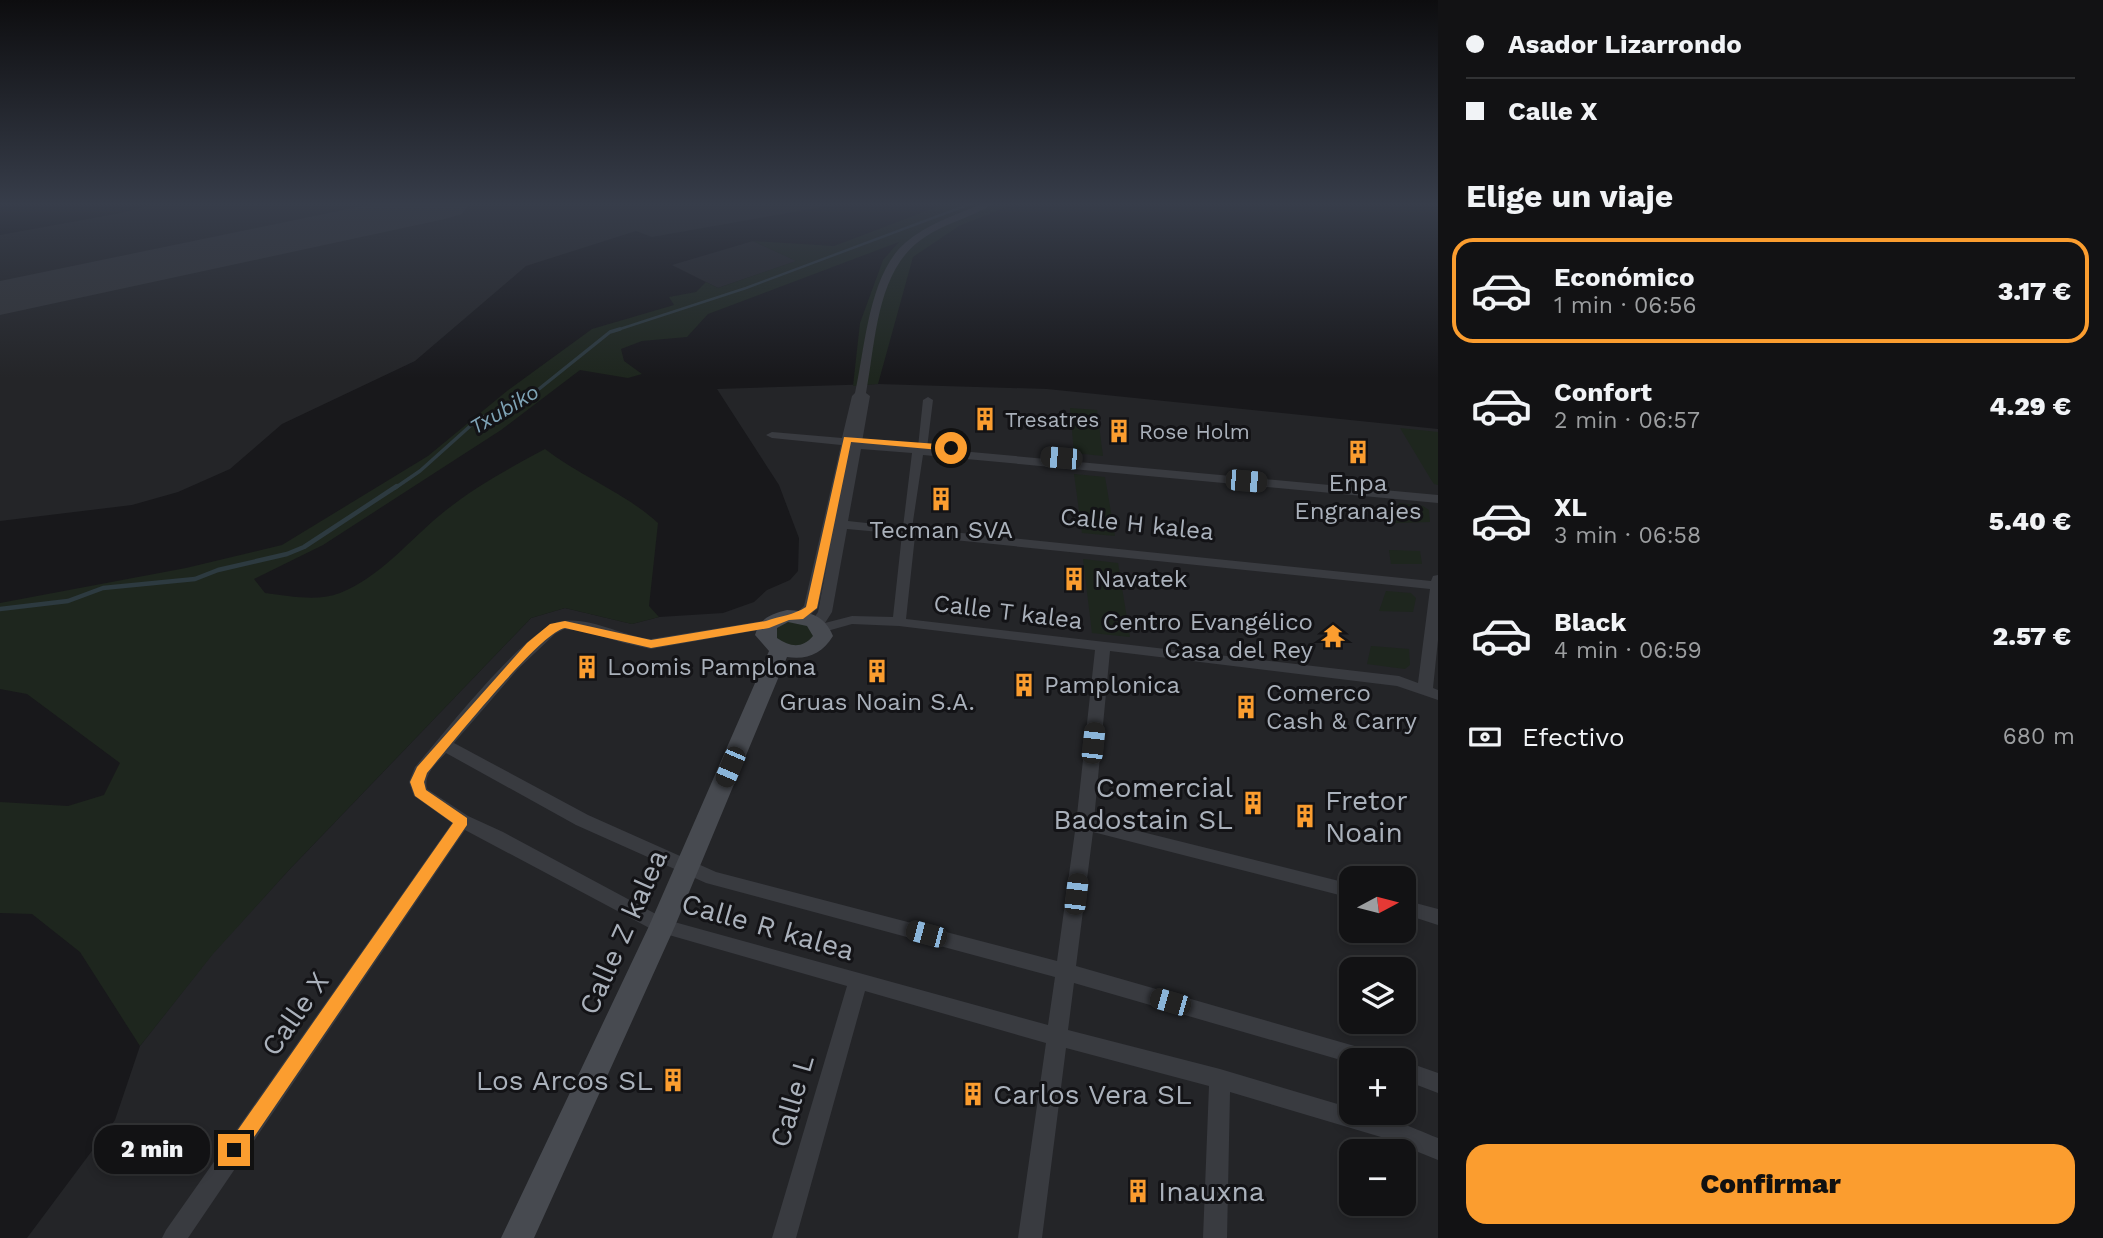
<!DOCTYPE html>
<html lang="es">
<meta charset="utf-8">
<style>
:root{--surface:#121214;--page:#1b1b1d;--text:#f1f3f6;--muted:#9c9ea0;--line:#313234;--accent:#fb9d2f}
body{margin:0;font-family:"Work Sans",sans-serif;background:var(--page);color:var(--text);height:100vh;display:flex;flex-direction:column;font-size:26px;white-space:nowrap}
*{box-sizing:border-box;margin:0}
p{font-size:23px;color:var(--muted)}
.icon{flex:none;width:38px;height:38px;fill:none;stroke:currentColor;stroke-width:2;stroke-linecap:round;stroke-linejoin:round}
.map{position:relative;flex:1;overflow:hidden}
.side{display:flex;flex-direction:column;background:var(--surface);width:665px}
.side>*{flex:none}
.guide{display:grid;align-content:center;height:154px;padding:0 28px;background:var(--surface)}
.needle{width:46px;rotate:83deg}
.buttons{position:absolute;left:1339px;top:866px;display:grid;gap:14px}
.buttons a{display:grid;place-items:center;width:77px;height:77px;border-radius:14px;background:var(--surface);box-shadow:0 4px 10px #0003,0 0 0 2px var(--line);font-size:35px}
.end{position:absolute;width:32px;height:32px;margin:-16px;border:9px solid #fb9d2f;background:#111;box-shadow:0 0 0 4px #111}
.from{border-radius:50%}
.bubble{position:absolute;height:49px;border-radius:21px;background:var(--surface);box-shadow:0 4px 10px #0003,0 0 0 2px var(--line);font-size:23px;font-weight:800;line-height:49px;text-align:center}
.car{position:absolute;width:21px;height:42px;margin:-21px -10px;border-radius:9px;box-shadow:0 0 5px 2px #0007;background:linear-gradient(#222 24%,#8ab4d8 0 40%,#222 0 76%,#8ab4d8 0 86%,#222 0)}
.guide b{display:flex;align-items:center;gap:24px;height:66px;font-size:26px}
.guide b+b{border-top:2px solid var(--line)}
.guide i{width:18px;height:18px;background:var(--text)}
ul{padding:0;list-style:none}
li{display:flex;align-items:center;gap:21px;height:105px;margin:0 14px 10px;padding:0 14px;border:4px solid transparent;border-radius:21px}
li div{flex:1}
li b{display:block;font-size:26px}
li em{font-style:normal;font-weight:800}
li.on{border-color:var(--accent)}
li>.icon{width:63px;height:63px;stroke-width:1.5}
h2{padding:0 28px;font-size:32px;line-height:84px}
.pay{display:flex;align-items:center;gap:18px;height:77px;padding:0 28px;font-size:26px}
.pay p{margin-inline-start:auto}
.action{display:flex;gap:14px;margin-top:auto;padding:14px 28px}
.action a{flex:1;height:80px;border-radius:21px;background:var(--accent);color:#111;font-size:28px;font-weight:800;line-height:80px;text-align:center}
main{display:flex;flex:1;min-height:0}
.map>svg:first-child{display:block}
</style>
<main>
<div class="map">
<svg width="1438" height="1238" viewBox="0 0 1438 1238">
<rect width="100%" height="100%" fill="#18181b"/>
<g fill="#242528" fill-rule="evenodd">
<polygon points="155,204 839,204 652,237 636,231 526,266 415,361 282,424 230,469 178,492 132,505 0,521 0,235 121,213"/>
<polygon points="753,241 797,261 718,288 672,265"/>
<path d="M 878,384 L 1047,389 L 1438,429 L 1438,1238 L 27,1238 L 115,1120 L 140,1046 L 213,953 L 288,871 L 531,618 L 565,608 L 632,624 L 659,617 L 723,613 L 754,602 L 767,590 L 790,580 L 798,571 L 799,538 L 779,485 L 717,389 ZM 1351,878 L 1404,878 L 1404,931 L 1351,931 ZM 1351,970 L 1404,970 L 1404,1022 L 1351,1022 ZM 1351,1060 L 1404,1060 L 1404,1113 L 1351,1113 ZM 1351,1152 L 1404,1152 L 1404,1204 L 1351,1204 Z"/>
</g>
<g fill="#1e261e">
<path d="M 945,204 L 1014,204 L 959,226 L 913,257 L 878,384 L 853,386 L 860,323 L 883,260 L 899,242 L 708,314 L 687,337 L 642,341 L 621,349 L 624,361 L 642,374 L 628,378 L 580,370 L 501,430 L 323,545 L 254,579 L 265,593 C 289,596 317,602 340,593 C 381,577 411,538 445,511 C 476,486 510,468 545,449 C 581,477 624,492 658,523 L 649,606 L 659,617 L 632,624 L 565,608 L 531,618 L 288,871 L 213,954 L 140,1046 L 80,952 L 32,914 L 0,913 L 0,802 L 68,806 L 104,795 L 120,763 L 27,694 L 0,689 L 0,603 L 186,568 L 282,545 L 428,456 L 507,391 L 592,329 L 674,305 L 669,297 L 696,292 L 706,282 L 718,288 L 796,261 L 753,241 L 834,246 Z"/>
<polygon points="1070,408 1097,410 1103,456 1074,453"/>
<polygon points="1400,428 1438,432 1438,485 1434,484 1430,478"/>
<polygon points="1074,474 1105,477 1115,536 1082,533"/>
<polygon points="1399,503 1423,506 1429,510 1430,522 1395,523"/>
<polygon points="1389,550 1420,551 1422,564 1391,564"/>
<polygon points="1083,559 1118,563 1130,637 1092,633"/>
<polygon points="1386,591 1411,593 1416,598 1413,612 1379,611"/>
<polygon points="788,620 808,625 815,637 803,647 781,646 772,629"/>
<polygon points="1371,646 1409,649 1410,665 1405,669 1367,664"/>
</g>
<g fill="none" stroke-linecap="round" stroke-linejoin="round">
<polyline stroke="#2d3a40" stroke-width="2.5" points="614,331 746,288 970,204"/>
<polyline stroke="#2d3a40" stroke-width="3.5" points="395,488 420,471 478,419 515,405 534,393 610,332 620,329"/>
<polyline stroke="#2d3a40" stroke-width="4.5" points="0,609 68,601 103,588 195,579 218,570 287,554 304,547 397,486"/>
<polygon fill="#323438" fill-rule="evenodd" points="372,204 469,204 462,214 445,219 0,315 0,281"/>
<g fill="#393b40" fill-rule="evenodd">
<path d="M 982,204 L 993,204 C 972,217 946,223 925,237 C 876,268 876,341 866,393 L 870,396 L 862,442 L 918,447 L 923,400 L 928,397 L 933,400 L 927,448 L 1438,495 L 1438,503 L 923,455 L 912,528 L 1431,581 L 1433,576 L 1438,575 L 1438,640 L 1433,688 L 1438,690 L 1438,700 L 1397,686 L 1110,651 L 1094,820 L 1351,884 L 1351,898 L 1093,832 L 1076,966 L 1372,1051 L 1379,1053 L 1382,1060 L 1351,1060 L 1351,1063 L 1074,983 L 1068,1030 L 1220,1069 L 1351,1108 L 1351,1113 C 1382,1113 1410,1127 1438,1138 L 1438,1160 L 1381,1137 L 1230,1092 L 1227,1238 L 1203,1238 L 1209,1086 L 1066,1048 L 1042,1238 L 1018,1238 L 1046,1043 L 865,991 L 796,1238 L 772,1238 L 847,986 L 655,931 L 465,830 L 188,1238 L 162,1238 L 166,1230 L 452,823 L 414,796 L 409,782 L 415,767 C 441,737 528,625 562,621 C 592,617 622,636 651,639 L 769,620 L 776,624 L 769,628 L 651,649 L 624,643 L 584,631 L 564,629 L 555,634 L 518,669 L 454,743 L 588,815 L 716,872 L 1057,961 L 1076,824 L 1095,650 L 899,626 L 852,624 L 820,633 L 815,632 L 810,624 L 818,612 L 829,553 L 818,608 L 804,620 L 794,620 L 792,617 L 804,606 L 841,445 L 772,438 L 766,435 L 772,432 L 842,438 L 852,396 L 855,393 C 865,348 869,274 905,243 C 927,224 955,215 982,204 ZM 861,449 L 912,453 L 903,527 L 848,521 ZM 847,529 L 902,534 L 893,617 L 852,616 L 825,623 L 832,612 ZM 915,536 L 1430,589 L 1418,683 L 1399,676 L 906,619 ZM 446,753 L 576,825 L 706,883 L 1055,977 L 1048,1025 L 667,920 L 503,832 L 468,816 L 427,789 C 423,774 437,763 446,753 Z"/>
<polygon points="1404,900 1438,909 1438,925 1404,914"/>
<polygon points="1404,1061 1438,1073 1438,1093 1404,1080"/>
</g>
<path fill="#474a50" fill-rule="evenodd" d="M 787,610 C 808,611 825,615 833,636 C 822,654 807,660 787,657 L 675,926 L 534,1238 L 501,1238 L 649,926 L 769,651 L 755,635 C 760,618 771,614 787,610 ZM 788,622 L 807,626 L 813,636 C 802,649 790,647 777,638 L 777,628 Z"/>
</g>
<linearGradient id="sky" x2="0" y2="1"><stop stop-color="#0d0d0f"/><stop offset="0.54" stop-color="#373d4a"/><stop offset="1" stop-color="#373d4a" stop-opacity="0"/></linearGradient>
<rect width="1438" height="378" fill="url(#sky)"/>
<path fill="#fb9d2f" d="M 844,437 L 951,445 L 956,448 L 951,451 L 851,442 L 817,608 L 803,619 L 789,620 L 769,628 L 651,648 L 565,628 C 540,632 449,747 427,773 L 424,782 L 426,790 L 467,818 L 467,825 L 241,1156 L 234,1159 L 228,1156 L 226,1150 L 228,1144 L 453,823 L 415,796 L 410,782 L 417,767 L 527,643 L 550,624 L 565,621 L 651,640 L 766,621 C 780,616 794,615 806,607 Z"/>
<defs>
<g id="building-bare" transform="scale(1.89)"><path d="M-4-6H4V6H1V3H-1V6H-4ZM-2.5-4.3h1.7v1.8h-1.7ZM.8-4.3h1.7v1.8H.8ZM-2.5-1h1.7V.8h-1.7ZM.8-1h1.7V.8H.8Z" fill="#fb9d2f" stroke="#131316" stroke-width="2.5" paint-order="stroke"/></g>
<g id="temple-bare" transform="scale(1.89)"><path d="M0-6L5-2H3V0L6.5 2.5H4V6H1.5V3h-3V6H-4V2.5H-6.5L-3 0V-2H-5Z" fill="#fb9d2f" stroke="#131316" stroke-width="2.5" paint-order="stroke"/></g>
</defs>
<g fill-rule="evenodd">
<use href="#building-bare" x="985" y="419"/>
<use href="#building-bare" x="1119" y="431"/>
<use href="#building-bare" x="1358" y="452"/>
<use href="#building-bare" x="941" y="499"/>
<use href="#building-bare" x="1074" y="579"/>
<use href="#temple-bare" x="1333" y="636"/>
<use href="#building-bare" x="587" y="667"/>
<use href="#building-bare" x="877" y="671"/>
<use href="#building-bare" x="1024" y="685"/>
<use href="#building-bare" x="1246" y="707"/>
<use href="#building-bare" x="1253" y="803"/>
<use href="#building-bare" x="1305" y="816"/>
<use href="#building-bare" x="673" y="1080"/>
<use href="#building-bare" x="973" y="1094"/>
<use href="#building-bare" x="1138" y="1191"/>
</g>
<g text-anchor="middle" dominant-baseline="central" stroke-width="6" stroke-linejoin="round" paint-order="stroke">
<g font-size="21" font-style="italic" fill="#7fa4b7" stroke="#131316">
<text transform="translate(504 409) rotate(-31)">Txubiko</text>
</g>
<g font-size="21" fill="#aab1bb" stroke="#131316" text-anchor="start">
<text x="1005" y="419">Tresatres</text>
<text x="1139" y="431">Rose Holm</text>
</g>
<g font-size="24" fill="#aab1bb" stroke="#131316" text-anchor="start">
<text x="1358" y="483" text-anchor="middle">Enpa<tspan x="1358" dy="28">Engranajes</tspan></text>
<text x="941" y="530" text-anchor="middle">Tecman SVA</text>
<text x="1094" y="579">Navatek</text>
<text x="1313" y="622" text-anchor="end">Centro Evangélico<tspan x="1313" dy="28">Casa del Rey</tspan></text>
<text x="607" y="667">Loomis Pamplona</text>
<text x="1044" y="685">Pamplonica</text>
<text x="1266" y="693">Comerco<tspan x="1266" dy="28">Cash &amp; Carry</tspan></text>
<text x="877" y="702" text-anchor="middle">Gruas Noain S.A.</text>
</g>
<g font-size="24" fill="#aab1bb" stroke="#131316">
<text transform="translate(1137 524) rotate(6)">Calle H kalea</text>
<text transform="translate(1008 612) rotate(7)">Calle T kalea</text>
</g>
<g font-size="28" fill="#aab1bb" stroke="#131316" text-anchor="start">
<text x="1233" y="787" text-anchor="end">Comercial<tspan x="1233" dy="32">Badostain SL</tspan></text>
<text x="1325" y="800">Fretor<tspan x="1325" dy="32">Noain</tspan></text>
<text x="653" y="1080" text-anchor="end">Los Arcos SL</text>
<text x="993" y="1094">Carlos Vera SL</text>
<text x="1158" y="1191">Inauxna</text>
</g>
<g font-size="28" fill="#aab1bb" stroke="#131316">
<text transform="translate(768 927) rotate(16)">Calle R kalea</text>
<text transform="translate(623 932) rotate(-66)">Calle Z kalea</text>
<text transform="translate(295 1014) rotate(-55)">Calle X</text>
<text transform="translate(792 1101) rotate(-74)">Calle L</text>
</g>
</g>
</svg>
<div class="buttons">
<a><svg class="needle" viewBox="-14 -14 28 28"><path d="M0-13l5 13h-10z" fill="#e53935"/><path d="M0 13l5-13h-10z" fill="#9c9ea0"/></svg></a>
<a><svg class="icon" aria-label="layers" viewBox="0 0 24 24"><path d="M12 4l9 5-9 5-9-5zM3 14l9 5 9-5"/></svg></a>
<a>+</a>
<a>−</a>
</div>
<i class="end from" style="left:951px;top:448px"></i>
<i class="end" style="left:234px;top:1150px"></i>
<div class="bubble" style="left:94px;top:1125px;width:116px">2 min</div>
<i class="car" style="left:1061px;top:458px;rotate:275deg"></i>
<i class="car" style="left:1246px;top:481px;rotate:95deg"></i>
<i class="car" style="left:1093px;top:743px;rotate:6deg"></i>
<i class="car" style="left:730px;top:767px;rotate:203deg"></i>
<i class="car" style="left:1076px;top:894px;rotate:7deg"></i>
<i class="car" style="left:926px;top:934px;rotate:285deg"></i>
<i class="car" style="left:1170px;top:1002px;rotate:286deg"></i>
</div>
<section class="side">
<div class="guide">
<b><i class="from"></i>Asador Lizarrondo</b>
<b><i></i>Calle X</b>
</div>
<h2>Elige un viaje</h2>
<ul>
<li class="on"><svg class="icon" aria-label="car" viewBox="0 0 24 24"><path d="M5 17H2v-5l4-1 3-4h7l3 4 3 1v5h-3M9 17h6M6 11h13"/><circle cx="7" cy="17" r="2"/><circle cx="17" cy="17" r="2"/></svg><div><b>Económico</b><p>1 min · 06:56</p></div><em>3.17 €</em></li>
<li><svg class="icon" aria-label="car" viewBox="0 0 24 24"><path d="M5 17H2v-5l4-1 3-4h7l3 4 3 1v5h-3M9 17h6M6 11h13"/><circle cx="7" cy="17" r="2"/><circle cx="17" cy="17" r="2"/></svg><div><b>Confort</b><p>2 min · 06:57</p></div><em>4.29 €</em></li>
<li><svg class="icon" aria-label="car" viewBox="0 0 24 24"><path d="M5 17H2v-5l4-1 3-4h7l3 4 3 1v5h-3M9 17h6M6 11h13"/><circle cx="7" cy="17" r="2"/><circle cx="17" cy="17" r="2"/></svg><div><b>XL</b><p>3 min · 06:58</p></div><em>5.40 €</em></li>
<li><svg class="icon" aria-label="car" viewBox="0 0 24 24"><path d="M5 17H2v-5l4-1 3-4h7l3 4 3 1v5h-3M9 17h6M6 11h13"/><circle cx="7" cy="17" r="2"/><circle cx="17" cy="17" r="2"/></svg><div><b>Black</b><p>4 min · 06:59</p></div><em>2.57 €</em></li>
</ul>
<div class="pay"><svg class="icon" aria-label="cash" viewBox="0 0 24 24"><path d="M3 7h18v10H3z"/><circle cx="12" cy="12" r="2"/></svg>Efectivo<p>680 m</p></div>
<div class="action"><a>Confirmar</a></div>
</section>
</main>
